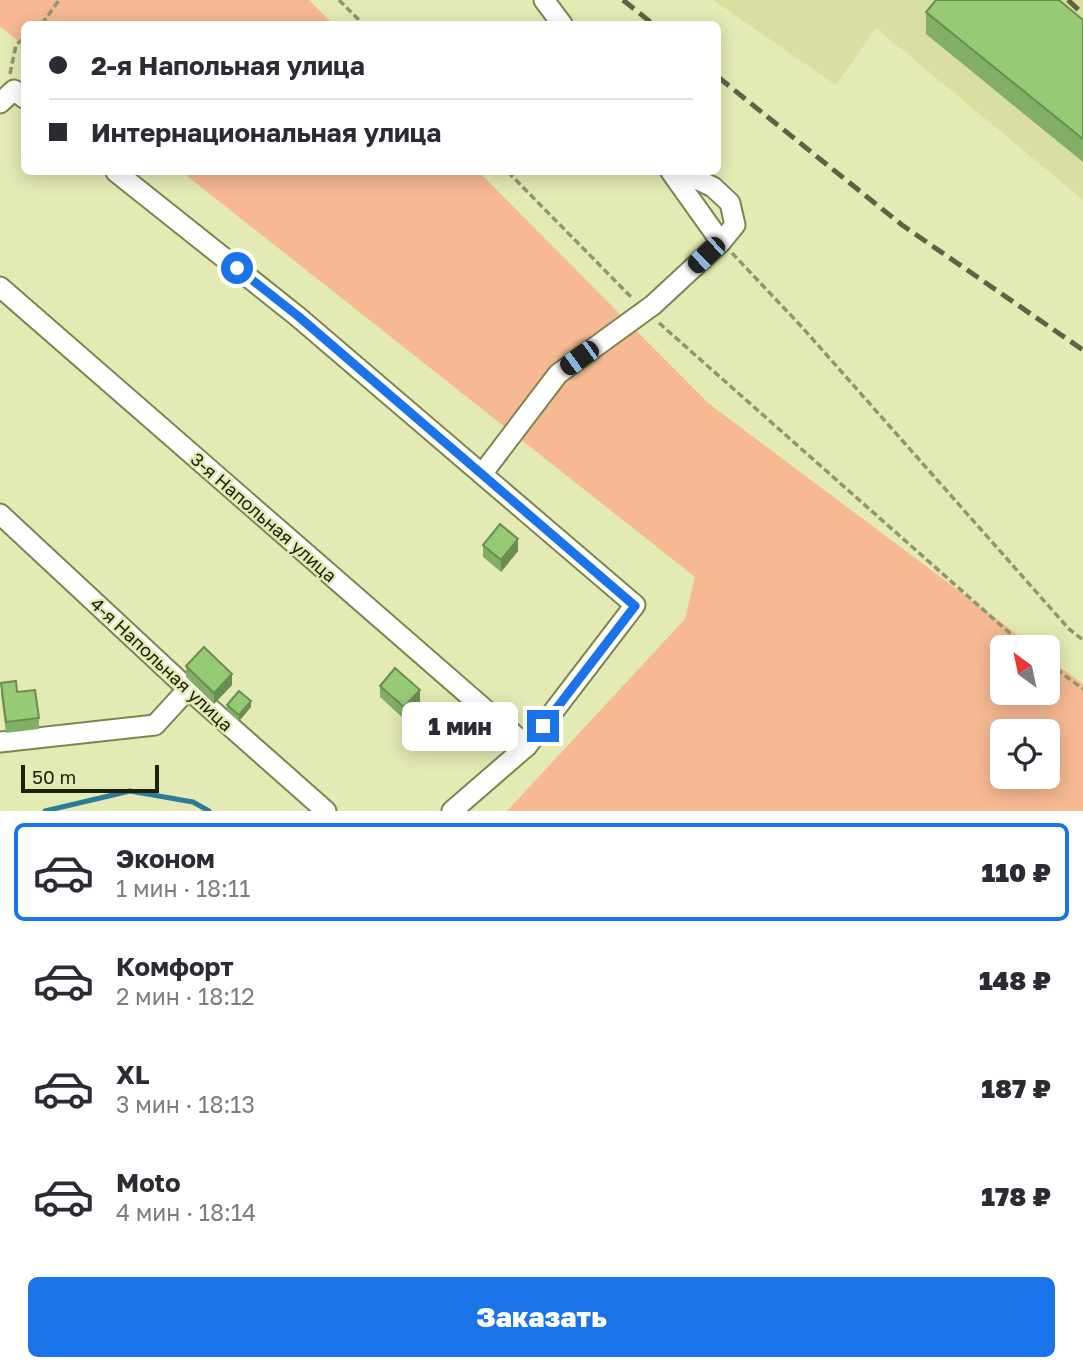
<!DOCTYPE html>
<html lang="ru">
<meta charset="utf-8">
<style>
:root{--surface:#fff;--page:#f7f7f7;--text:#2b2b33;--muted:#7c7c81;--line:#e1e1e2;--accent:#1a73e8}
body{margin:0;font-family:"Golos Text",sans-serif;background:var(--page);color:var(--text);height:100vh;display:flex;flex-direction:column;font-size:26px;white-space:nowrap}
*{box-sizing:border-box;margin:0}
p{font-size:23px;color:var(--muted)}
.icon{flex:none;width:38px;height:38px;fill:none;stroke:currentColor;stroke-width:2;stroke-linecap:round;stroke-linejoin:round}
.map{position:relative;height:811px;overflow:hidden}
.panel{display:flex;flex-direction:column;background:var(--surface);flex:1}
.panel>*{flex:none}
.top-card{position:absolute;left:21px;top:21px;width:700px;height:154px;border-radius:10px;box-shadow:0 4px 18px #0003;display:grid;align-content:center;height:154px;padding:0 28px;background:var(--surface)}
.needle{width:46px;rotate:327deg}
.buttons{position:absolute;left:990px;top:635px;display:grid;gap:14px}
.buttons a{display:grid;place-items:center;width:70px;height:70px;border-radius:10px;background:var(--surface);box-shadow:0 4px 18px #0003;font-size:35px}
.scale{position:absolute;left:21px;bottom:18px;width:138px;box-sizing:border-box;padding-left:7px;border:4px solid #1e200b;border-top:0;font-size:19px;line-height:24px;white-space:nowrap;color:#1e200b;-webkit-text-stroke:5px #e4eab4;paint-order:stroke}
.end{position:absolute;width:32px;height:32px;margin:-16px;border:9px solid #1a73e8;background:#fff;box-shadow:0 0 0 4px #fff}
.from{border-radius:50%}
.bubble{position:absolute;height:49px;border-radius:10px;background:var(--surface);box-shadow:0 4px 18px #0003;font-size:23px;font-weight:800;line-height:49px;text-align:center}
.car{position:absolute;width:21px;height:42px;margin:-21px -10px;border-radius:9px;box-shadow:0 0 5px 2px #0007;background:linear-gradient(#222 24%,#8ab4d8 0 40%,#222 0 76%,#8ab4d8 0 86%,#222 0)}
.top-card b{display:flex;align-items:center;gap:24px;height:66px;font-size:26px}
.top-card b+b{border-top:2px solid var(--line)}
.top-card i{width:18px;height:18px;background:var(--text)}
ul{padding:12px 0 0;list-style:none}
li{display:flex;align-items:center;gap:21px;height:98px;margin:0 14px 10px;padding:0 14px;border:4px solid transparent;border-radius:10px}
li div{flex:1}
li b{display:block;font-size:26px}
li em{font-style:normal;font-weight:800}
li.active{border-color:var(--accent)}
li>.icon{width:63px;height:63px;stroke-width:1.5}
.primary-button{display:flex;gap:14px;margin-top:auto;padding:14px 28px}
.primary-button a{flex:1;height:80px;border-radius:10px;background:var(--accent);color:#fff;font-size:28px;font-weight:800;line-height:80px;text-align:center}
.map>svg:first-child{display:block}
</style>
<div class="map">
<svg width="1083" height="811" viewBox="0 0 1083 811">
<rect width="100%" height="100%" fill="#e4eab4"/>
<polygon fill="#d8dfa1" points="713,0 1083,0 1083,200 876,28 836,85"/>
<g fill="#f6b992" fill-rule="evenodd">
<polygon points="0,0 309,0 333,24 24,24 24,46 0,26"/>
<path d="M 182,172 L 479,172 L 708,403 L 1034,647 L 1003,648 L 1003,693 L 1048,693 L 1048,658 L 1083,684 L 1083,811 L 507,811 L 685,619 L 695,577 ZM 1003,732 L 1048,732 L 1048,777 L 1003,777 Z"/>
</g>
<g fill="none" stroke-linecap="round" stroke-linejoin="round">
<polyline stroke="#2a7c9a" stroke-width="5" points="45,811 130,791 193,802 209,811"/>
<g stroke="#7e8451" stroke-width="23">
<g id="minor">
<polyline points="544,0 562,24"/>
<polyline points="0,103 14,90 24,98"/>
<polyline points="116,172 297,316 635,605 527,746 452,811"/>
<polyline points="671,172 721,242"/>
<polyline points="0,287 527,746"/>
<polyline points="482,474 558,374 653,305 721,242 735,225 730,203 713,187 681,172"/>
<polyline points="0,514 188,689 326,811"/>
<polyline points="0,742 155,725 188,689"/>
</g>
</g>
<g stroke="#92966e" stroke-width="3.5" stroke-dasharray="7 3.5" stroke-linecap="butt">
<polyline points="339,0 363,24"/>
<polyline points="42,24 59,0"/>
<polyline points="10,74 16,45 24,38"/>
<polyline points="508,172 633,299"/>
<polyline points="732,253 801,326 1069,629 1083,640"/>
<polyline points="659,323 1013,636 1028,648"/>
<polyline points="1048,663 1083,689"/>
</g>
<use href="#minor" stroke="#fff" stroke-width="19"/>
<g stroke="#5f6343" stroke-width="5" stroke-dasharray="14 7" stroke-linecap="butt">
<polyline points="623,0 653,24"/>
<polyline points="1068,0 1083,14"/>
<polyline points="718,77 902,225 1083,350"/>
</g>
</g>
<g fill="#82ae65">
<polygon points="926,12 1083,20 1083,162 926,34"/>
<polygon points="483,545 518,551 501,572 483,557"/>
<polygon points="186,666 232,685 214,704 186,677"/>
<polygon points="1,683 17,692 39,718 39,729 6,733 1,694"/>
<polygon points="380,686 420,702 404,719 380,697"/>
<polygon points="227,705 251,707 239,721 227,711"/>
</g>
<g fill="#6a8d52">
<polygon points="518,539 518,551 501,572 501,560"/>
<polygon points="232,674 232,685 214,704 214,693"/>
<polygon points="420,690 420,702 404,719 404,707"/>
<polygon points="251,701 251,707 239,721 239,715"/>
</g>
<g fill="#97ca75" stroke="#6a8d52" stroke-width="2">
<polygon points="936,0 1059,0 1083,20 1083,139 926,12"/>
<polygon points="500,524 518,539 501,560 483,545"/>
<polygon points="204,647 232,674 214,693 186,666"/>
<polygon points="395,668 420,690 404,707 380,686"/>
<polygon points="16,681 17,692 35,690 39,718 6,722 1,683"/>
<polygon points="239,691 251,701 239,715 227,705"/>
</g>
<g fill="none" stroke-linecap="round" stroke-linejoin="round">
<polyline stroke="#1a73e8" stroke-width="9" points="237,268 298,316 635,606 543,726"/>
</g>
<g text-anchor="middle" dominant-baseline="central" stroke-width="5" stroke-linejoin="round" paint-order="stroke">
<g font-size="18" fill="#1e200b" stroke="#e4eab4">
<text transform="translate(264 517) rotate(41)">3-я Напольная улица</text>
<text transform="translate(162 664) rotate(43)">4-я Напольная улица</text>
</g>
</g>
</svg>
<div class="buttons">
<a><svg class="needle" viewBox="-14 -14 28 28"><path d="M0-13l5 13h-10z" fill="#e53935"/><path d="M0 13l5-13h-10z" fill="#7c7c81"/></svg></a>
<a><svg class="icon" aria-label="locate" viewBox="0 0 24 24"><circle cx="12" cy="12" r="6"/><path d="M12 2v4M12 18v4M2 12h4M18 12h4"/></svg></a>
</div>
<div class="scale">50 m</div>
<i class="end from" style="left:237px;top:268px"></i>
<i class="end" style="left:543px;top:726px"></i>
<div class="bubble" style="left:402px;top:702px;width:116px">1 мин</div>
<i class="car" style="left:706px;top:255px;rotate:227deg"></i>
<i class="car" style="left:579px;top:358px;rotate:234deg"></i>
<div class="top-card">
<b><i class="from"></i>2-я Напольная улица</b>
<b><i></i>Интернациональная улица</b>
</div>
</div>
<section class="panel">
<ul>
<li class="active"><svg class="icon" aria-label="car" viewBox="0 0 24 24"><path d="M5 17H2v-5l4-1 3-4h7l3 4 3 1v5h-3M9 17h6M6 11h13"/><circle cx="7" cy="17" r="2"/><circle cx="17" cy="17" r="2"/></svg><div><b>Эконом</b><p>1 мин · 18:11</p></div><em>110 ₽</em></li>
<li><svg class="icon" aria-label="car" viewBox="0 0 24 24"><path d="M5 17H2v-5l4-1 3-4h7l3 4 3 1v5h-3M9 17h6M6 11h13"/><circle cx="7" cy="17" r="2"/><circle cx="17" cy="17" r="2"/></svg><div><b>Комфорт</b><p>2 мин · 18:12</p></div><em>148 ₽</em></li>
<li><svg class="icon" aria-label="car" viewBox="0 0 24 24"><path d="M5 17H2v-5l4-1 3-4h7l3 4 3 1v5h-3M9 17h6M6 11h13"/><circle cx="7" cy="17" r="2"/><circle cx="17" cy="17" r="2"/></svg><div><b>XL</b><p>3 мин · 18:13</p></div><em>187 ₽</em></li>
<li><svg class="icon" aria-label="car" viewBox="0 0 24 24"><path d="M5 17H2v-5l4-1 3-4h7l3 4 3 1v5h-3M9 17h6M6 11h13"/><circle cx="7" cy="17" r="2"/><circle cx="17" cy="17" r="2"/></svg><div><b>Moto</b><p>4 мин · 18:14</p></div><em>178 ₽</em></li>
</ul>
<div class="primary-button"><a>Заказать</a></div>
</section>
